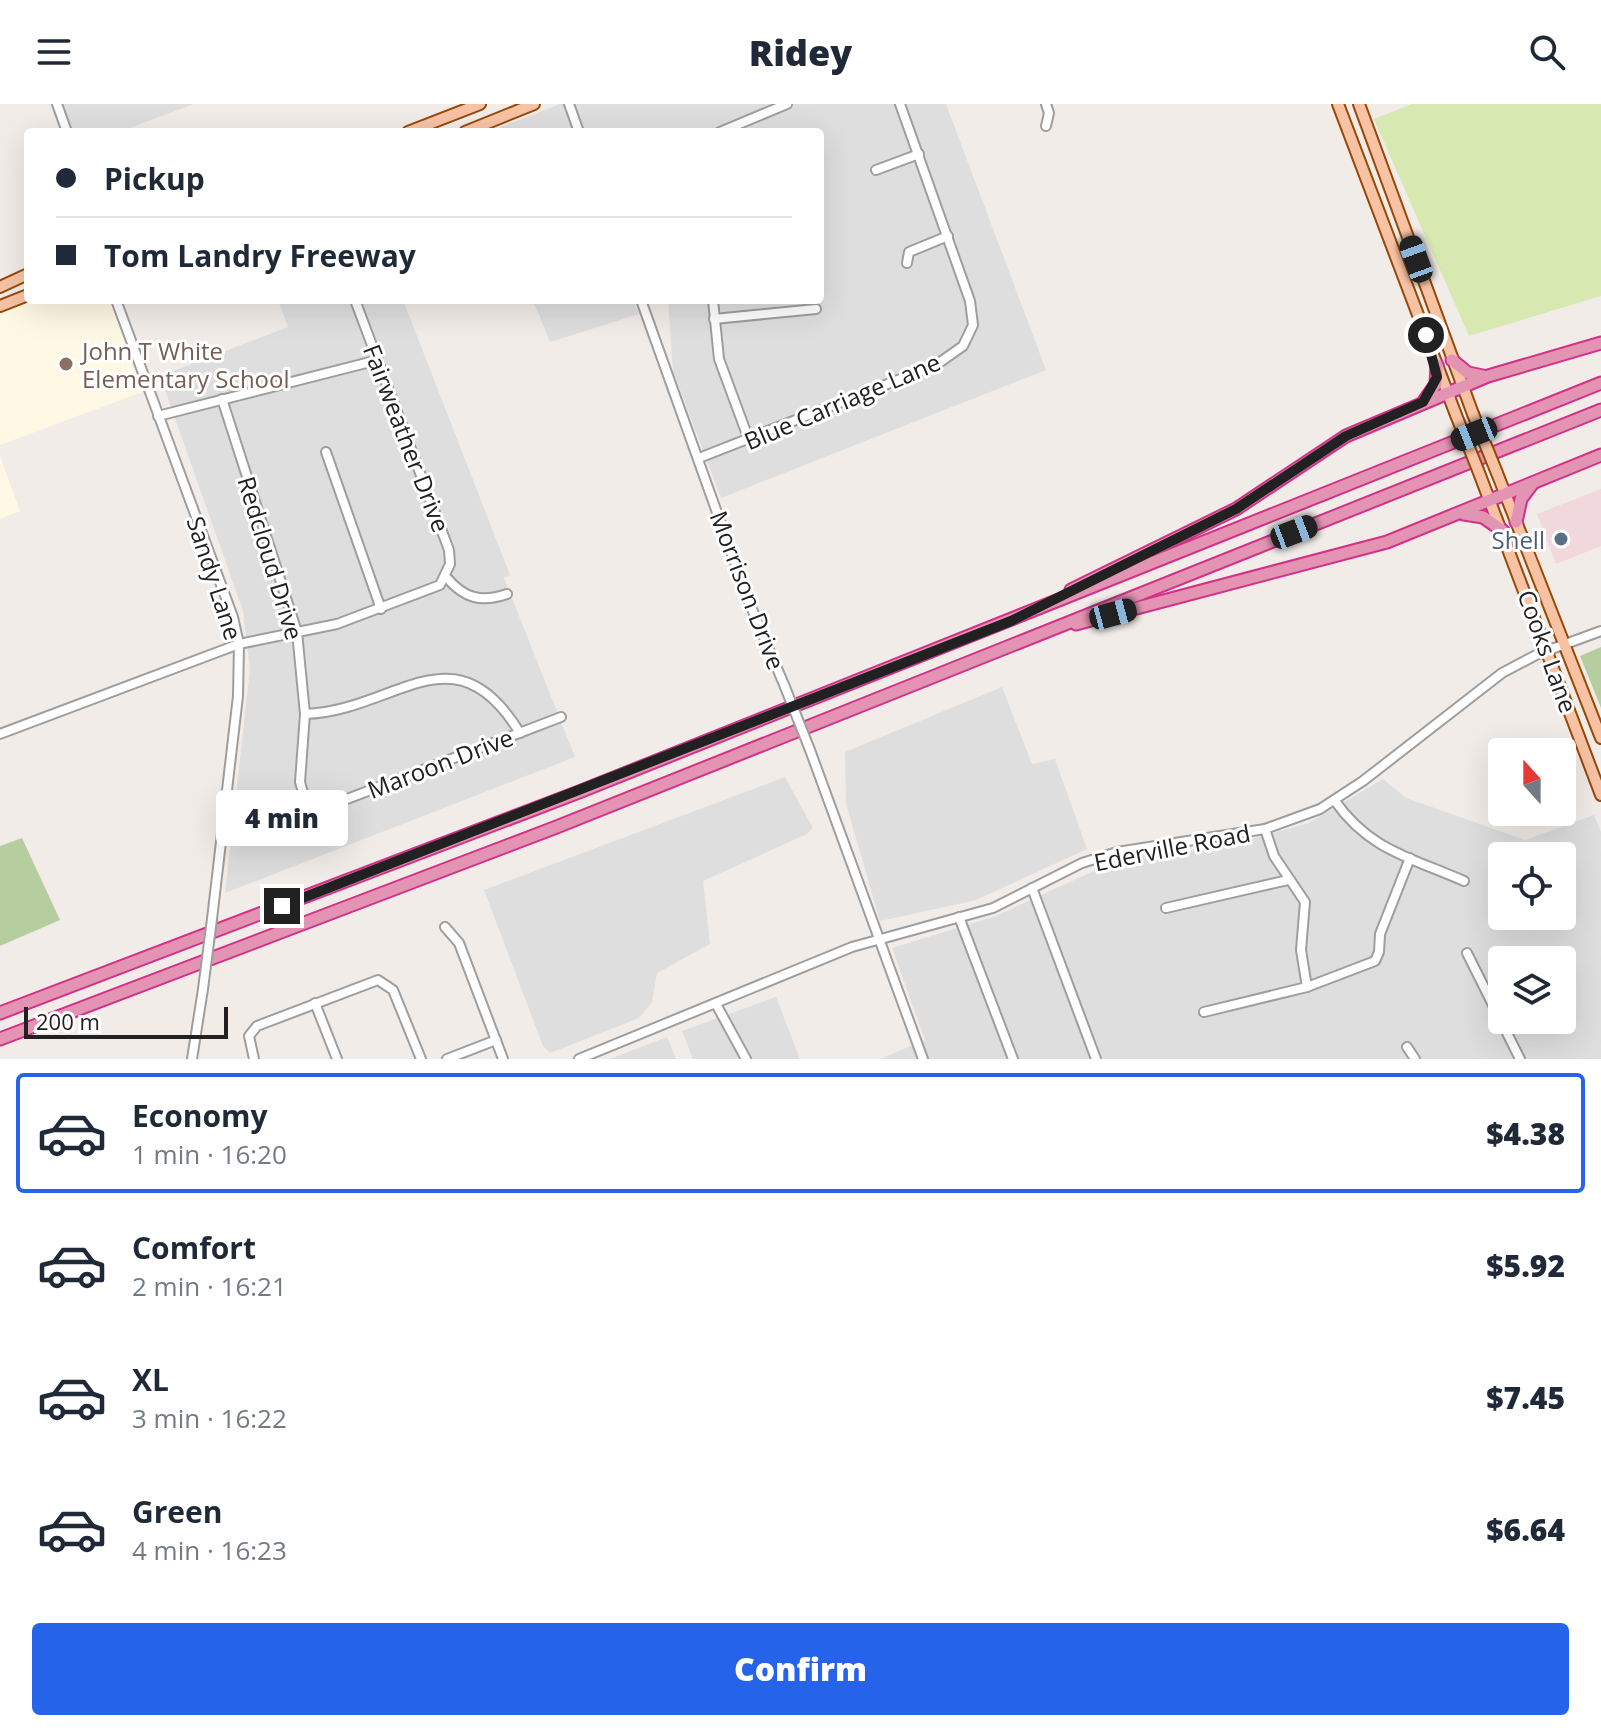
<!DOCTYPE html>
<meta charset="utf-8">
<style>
:root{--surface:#fff;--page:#f2f2f3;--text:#1f2937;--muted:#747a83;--line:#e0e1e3;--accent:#2563eb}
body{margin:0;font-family:"Open Sans",sans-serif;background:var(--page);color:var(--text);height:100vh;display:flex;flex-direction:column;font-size:30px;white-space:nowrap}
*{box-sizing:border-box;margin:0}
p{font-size:26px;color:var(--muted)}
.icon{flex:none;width:44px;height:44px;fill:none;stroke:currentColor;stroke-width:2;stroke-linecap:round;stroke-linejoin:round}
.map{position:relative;height:955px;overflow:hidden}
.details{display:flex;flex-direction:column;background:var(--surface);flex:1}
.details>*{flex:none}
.hud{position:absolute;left:24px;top:24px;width:800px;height:176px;border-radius:8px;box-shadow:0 8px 32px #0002;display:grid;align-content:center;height:176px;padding:0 32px;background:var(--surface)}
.needle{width:52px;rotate:339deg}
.fabs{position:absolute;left:1488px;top:634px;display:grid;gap:16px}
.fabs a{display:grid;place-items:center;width:88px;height:88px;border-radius:8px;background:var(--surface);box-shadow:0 8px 32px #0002;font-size:40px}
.scale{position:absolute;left:24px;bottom:20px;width:204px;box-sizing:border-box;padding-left:8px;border:4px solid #212121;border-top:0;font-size:22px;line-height:28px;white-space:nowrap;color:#212121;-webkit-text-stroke:6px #fff;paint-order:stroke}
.end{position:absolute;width:36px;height:36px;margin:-18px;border:10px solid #212121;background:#fff;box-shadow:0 0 0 4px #fff}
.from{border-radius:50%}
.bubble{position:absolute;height:56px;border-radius:8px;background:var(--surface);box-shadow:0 8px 32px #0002;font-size:26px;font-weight:800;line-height:56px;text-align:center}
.car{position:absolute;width:24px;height:48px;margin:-24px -12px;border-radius:10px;box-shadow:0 0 6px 2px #0007;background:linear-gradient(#222 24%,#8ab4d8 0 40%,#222 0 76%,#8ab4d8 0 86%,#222 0)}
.hud b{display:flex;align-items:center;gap:28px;height:76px;font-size:30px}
.hud b+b{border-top:2px solid var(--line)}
.hud i{width:20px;height:20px;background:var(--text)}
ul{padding:14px 0 0;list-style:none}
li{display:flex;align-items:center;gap:24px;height:120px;margin:0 16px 12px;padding:0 16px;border:4px solid transparent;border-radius:8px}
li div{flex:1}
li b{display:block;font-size:30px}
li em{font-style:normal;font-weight:800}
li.active{border-color:var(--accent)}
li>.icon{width:72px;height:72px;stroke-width:1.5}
.cta{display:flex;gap:16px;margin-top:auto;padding:16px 32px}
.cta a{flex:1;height:92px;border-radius:8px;background:var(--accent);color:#fff;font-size:32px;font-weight:800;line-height:92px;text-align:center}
header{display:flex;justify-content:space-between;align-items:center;height:104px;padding:0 32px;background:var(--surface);font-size:36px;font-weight:800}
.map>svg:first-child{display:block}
</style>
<header><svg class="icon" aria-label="menu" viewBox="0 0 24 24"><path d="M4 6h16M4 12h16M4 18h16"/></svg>Ridey<svg class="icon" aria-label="search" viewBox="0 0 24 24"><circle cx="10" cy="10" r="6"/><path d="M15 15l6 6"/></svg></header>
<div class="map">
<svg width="1601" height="955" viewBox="0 0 1601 955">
<rect width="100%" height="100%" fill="#f1ece8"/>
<g fill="#dfdede" fill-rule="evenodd">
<polygon points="63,0 194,0 119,28 73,28"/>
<polygon points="560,0 946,0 1046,266 721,394 673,267 668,196 820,196 820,28 488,28"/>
<polygon points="278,196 403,196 510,471 504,474 575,653 225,789 250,565 243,507 160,272 288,223"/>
<polygon points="533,196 633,196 639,210 550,238"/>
<polygon points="1002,583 1032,660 1055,655 1087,745 976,796 880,817 846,700 845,648"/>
<polygon points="785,673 813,724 807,730 703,777 710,840 657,869 652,898 639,914 550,949 543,942 484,786"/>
<path d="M 1383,675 L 1406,694 L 1525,736 L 1594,711 L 1601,728 L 1601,955 L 880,955 L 925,936 L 892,844 L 996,812 L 1124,753 L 1216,745 L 1309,719 ZM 1502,752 L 1562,752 L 1562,812 L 1502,812 ZM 1502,856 L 1562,856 L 1562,916 L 1502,916 Z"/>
<polygon points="776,893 800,955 693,955 682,927"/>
<polygon points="667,933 676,955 610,955"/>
</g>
<polygon fill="#f0d8dc" points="1601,385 1601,442 1556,460 1537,410"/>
<g fill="#fef8e4">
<polygon points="32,196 110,196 142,288 0,341 0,209"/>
<polygon points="0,352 20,407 0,415"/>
</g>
<polygon fill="#d7e8b1" points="1412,0 1601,0 1601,192 1469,232 1374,15"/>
<g fill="#b6ce9f">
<polygon points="1601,543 1601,604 1580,552"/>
<polygon points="22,734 60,816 0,842 0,742"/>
</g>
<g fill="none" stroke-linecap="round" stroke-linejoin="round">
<g stroke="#9e9e9e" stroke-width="12">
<g id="minor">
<polyline points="57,0 67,28"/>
<polyline points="569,0 579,28"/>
<polyline points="1046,0 1049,9 1046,22"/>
<polyline points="720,28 787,0"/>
<polyline points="876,66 919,50"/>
<polyline points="907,159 909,148 948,132"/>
<polyline points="116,196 233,513 239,540 238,592 212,815"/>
<polyline points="641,196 749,498 785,583"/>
<polyline points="713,196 719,255 749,336"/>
<polyline points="714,215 816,205"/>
<polyline points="222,295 297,528 305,610 300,678 309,710"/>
<polyline points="158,312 378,256"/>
<polyline points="326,348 381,505"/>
<polyline points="699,354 936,261 963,242 973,221 970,197 900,0"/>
<path d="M 447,474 C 464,494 481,499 507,490"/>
<path d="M 305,610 C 396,607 454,521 520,629"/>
<polyline points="0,630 239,540 337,520 440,481 450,460 449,446 355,196"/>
<polyline points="810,646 923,955"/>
<path d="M 1335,697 C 1369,746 1412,754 1464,777"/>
<polyline points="274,716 287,718 561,613"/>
<polyline points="1265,725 1274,752 1305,798 1301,846 1307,883"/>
<polyline points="1032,784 1096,955"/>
<polyline points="1166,804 1288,776"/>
<polyline points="959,813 1013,955"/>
<polyline points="445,823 459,839 503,955"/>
<polyline points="1467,849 1520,955"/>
<polyline points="315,899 337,955"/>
<polyline points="716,900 746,955"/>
<polyline points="1204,908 1307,883 1375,857 1379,848 1380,830 1410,754"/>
<polyline points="1407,943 1415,955"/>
<polyline points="192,955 203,885"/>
<polyline points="254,955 249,932 257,922 378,876 393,886 421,955"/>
<polyline points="447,955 496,936"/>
<polyline points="579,955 852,843 993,804 1082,759 1117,748 1265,725 1320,705 1363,677 1502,569 1538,550 1601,527"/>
</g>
</g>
<g stroke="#974907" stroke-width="14">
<g id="major">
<polyline points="1338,0 1456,311"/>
<polyline points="1359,0 1473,310"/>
<polyline points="408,28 480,0"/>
<polyline points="465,28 534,0"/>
<polyline points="0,183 28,170"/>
<polyline points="0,202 28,191"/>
<polyline points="1478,366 1601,691"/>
<polyline points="1497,369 1601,634"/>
</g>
</g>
<g stroke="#d4308a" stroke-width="15">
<g id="highway">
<polyline points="1452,256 1468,269 1483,272"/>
<polyline points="1424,297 1436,280 1437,261"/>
<polyline points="1464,410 1483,413 1503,427"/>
<polyline points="1516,418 1521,395 1533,379"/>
<polyline points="1071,486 1236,405 1346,332 1488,272 1601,239"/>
<polyline points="1076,520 1387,438 1601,351"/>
<polyline points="0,909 579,688 1601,279"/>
<polyline points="0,935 554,724 1601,306"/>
</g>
</g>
<use href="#minor" stroke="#fff" stroke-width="8"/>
<use href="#major" stroke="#f8c3a5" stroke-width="10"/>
<use href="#highway" stroke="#e494b3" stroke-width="11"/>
<g stroke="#9e9e9e" stroke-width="12" stroke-linecap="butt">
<g id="minor-bridge">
<polyline points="785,583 810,646"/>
<polyline points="203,885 212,815"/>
</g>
</g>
<g stroke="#974907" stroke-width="14" stroke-linecap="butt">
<g id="major-bridge">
<polyline points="1473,310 1497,369"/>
<polyline points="1456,311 1478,366"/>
</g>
</g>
<use href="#minor-bridge" stroke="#fff" stroke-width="8"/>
<use href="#major-bridge" stroke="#f8c3a5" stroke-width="10"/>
</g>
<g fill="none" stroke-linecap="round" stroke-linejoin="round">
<polyline stroke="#212121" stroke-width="10" points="282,802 1011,517 1236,405 1346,332 1423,298 1437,273 1426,231"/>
</g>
<circle fill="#8d6e63" stroke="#fff" stroke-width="3" cx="66" cy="260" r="8"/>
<circle fill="#5c6f8a" stroke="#fff" stroke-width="3" cx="1561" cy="435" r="8"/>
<g text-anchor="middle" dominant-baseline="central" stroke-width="6" stroke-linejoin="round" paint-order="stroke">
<g font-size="24" fill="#785e54" stroke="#fff" text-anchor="start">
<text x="82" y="246">John T White<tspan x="82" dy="28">Elementary School</tspan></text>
</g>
<g font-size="24" fill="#212121" stroke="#fff">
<text transform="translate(842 297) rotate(-23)">Blue Carriage Lane</text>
<text transform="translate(407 334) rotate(69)">Fairweather Drive</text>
<text transform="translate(271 454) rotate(73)">Redcloud Drive</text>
<text transform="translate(215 474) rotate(72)">Sandy Lane</text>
<text transform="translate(748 486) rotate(69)">Morrison Drive</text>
<text transform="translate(1548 547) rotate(70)">Cooks Lane</text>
<text transform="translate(440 659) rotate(-21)">Maroon Drive</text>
<text transform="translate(1172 743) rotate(-11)">Ederville Road</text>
</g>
<g font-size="24" fill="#4e5e75" stroke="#fff" text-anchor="end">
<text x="1545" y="435">Shell</text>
</g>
</g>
</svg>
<div class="fabs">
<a><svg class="needle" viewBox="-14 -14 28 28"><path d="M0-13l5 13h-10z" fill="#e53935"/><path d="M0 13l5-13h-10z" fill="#747a83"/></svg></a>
<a><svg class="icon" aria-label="locate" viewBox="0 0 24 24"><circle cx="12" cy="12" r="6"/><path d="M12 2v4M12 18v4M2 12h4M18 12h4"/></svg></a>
<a><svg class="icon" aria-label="layers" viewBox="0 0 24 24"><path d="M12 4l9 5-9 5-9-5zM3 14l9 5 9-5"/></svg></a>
</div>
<div class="scale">200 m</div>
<i class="end from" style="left:1426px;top:231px"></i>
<i class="end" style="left:282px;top:802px"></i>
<div class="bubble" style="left:216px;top:686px;width:132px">4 min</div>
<i class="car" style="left:1416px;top:155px;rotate:340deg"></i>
<i class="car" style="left:1474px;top:330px;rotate:248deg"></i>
<i class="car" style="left:1294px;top:428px;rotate:69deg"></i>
<i class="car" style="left:1113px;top:510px;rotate:75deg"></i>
<div class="hud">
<b><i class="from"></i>Pickup</b>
<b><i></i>Tom Landry Freeway</b>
</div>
</div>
<section class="details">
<ul>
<li class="active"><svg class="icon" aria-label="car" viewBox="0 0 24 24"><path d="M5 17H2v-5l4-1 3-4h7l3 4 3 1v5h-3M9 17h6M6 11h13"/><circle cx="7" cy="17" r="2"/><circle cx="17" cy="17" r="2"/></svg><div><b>Economy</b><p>1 min · 16:20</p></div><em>$4.38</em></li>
<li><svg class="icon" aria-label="car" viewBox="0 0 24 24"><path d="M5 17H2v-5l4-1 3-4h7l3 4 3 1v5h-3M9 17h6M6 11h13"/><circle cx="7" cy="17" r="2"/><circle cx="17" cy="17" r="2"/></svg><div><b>Comfort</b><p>2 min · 16:21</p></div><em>$5.92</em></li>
<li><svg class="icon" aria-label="car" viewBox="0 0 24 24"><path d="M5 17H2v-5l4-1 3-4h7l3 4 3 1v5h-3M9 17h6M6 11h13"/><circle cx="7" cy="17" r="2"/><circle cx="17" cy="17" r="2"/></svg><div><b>XL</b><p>3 min · 16:22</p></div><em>$7.45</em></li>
<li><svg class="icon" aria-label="car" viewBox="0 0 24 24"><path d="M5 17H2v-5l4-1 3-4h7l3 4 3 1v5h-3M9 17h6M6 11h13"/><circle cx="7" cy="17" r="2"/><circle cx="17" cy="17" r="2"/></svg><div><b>Green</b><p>4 min · 16:23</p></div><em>$6.64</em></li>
</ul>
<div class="cta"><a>Confirm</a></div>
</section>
